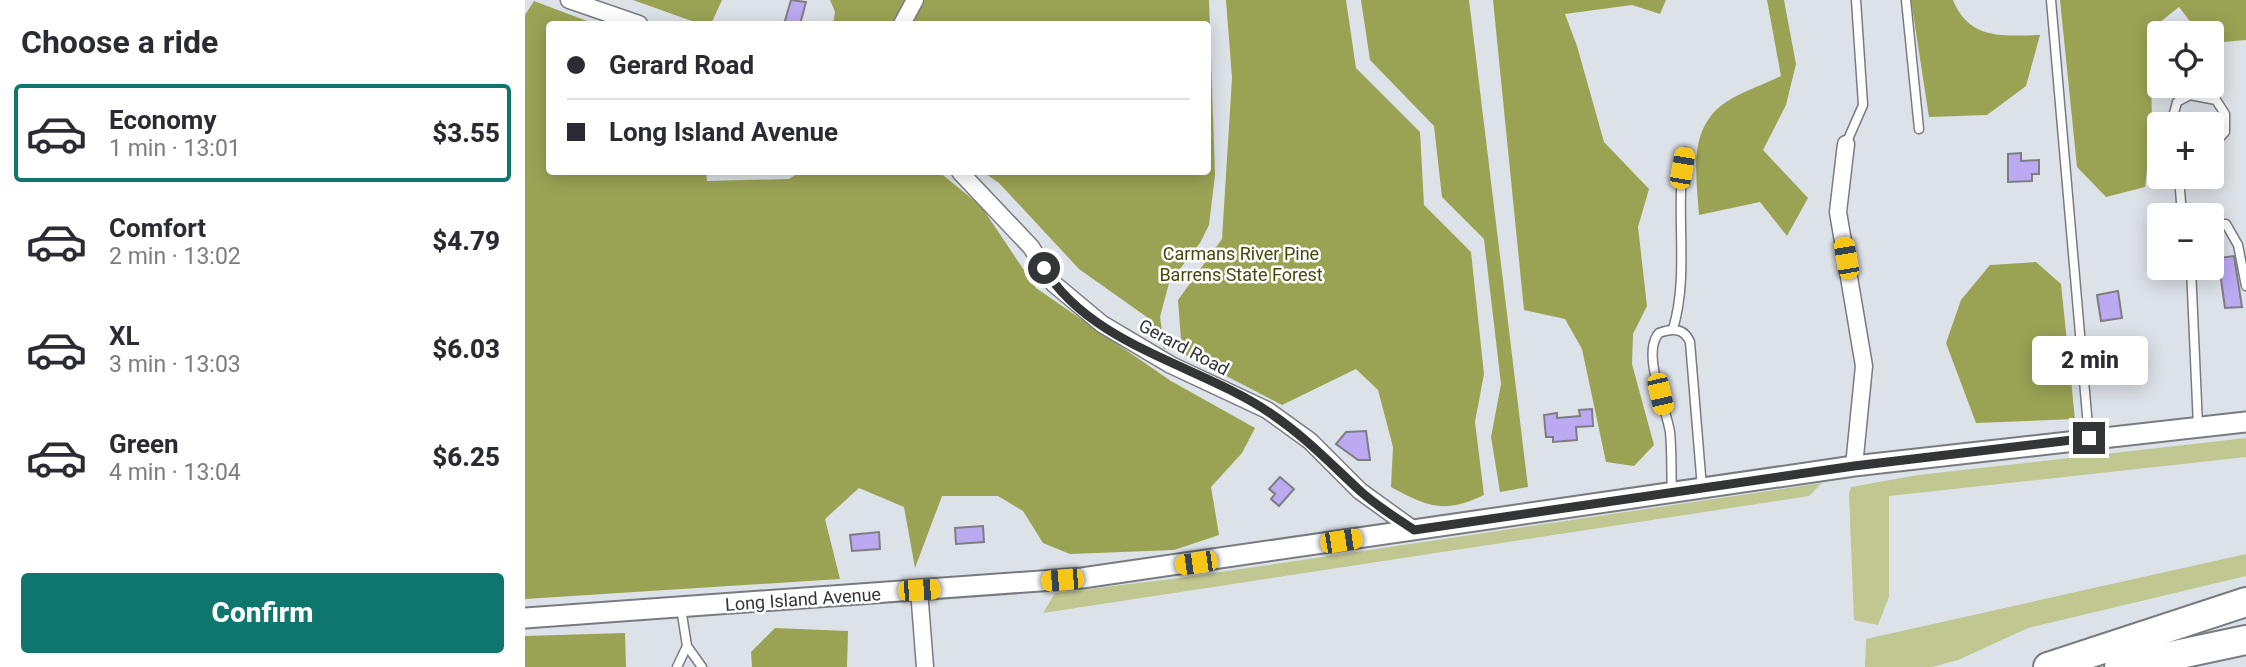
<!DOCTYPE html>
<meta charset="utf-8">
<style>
:root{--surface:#fff;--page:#f2f2f3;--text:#2b2b33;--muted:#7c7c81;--line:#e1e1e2;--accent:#0f766e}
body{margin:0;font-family:Roboto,sans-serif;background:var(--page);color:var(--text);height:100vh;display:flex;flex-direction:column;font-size:26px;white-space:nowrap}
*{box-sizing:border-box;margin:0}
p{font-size:23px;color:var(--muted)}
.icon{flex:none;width:38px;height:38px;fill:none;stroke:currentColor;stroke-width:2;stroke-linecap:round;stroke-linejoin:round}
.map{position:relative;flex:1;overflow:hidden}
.sheet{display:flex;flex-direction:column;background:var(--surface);width:525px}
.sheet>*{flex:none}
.guide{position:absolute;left:21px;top:21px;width:665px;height:154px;border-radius:7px;box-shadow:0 4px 18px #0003;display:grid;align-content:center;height:154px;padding:0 21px;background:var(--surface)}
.buttons{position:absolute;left:1622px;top:21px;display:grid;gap:14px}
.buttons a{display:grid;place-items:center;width:77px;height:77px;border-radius:7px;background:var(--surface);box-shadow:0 4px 18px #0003;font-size:35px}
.end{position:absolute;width:32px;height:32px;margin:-16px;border:9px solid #333537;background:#fff;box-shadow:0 0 0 4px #fff}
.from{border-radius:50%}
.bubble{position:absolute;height:49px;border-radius:7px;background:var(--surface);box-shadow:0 4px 18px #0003;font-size:23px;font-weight:800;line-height:49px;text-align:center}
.car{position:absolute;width:21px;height:42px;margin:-21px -10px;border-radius:9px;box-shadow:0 0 5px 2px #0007;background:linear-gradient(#f5c518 24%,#345 0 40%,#f5c518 0 76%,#345 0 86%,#f5c518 0)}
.guide b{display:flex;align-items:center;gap:24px;height:66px;font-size:26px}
.guide b+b{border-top:2px solid var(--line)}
.guide i{width:18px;height:18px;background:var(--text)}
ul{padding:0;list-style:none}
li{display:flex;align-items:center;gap:21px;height:98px;margin:0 14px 10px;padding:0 7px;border:4px solid transparent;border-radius:7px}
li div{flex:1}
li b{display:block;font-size:26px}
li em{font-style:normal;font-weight:800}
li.selected{border-color:var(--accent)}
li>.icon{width:63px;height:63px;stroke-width:1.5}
h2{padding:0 21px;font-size:32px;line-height:84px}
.action{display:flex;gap:14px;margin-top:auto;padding:14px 21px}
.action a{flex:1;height:80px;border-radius:7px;background:var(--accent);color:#fff;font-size:28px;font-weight:800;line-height:80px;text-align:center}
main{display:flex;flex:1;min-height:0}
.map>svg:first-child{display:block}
</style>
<main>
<section class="sheet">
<h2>Choose a ride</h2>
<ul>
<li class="selected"><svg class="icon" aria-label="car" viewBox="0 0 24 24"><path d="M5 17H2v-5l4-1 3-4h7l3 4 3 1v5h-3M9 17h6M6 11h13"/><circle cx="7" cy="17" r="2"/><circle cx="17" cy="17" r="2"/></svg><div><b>Economy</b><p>1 min · 13:01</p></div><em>$3.55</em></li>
<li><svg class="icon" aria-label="car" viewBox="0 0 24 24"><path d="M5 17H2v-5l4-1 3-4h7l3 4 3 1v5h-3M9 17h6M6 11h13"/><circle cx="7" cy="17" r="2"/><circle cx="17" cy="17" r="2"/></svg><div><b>Comfort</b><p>2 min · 13:02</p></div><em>$4.79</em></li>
<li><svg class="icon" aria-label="car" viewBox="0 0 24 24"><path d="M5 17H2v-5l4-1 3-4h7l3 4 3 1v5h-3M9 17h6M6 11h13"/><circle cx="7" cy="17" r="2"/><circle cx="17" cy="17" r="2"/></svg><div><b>XL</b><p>3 min · 13:03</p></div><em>$6.03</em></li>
<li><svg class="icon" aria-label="car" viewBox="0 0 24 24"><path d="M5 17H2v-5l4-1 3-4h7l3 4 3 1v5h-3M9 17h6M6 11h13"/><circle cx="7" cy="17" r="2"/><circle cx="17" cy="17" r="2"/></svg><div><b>Green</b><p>4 min · 13:04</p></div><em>$6.25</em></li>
</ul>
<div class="action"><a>Confirm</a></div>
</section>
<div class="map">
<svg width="1721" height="667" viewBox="0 0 1721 667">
<rect width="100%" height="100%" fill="#dde2e8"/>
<g fill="#c0c791">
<polygon points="1721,438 1721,457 1364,496 1364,597 1353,625 1329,620 1324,494 1326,487 1393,475"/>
<polygon points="1297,483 1284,496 518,613 530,593 655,578"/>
<polygon points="1721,554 1721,576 1503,628 1433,660 1407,667 1340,667 1341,639"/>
</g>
<g fill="#9aa354">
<polygon points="108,0 197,0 186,24 175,24"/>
<polygon points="305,0 684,0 690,175 684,225 675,243 644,283 635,317 640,351 626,320 554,269 474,183 458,172 682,172 682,24 308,24 310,12"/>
<path d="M 701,0 L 821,0 L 831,68 L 895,132 L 899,205 L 946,252 L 959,374 L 950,422 L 959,495 C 919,514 903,507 866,487 L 868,447 L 853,390 L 831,369 L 757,405 L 657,353 L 653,300 L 697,239 L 707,78 Z"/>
<polygon points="836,0 944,0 1003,487 975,492 966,437 976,384 959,239 917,197 909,126 845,60"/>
<polygon points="968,0 1141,0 1135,14 1107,5 1040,14 1052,46 1079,142 1124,189 1113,227 1122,306 1108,334 1107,364 1129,445 1109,466 1081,462 1057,349 1040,319 999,310"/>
<path d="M 1242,0 L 1259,0 L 1271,64 L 1261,105 L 1238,150 L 1283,198 L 1262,236 L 1235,202 L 1174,215 C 1171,171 1162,124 1206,99 C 1222,90 1240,84 1256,76 Z"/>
<path d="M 1386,0 L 1428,0 C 1444,40 1478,36 1515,35 L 1501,86 L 1462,115 L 1404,117 Z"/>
<polygon points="1535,0 1721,0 1721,40 1687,43 1687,33 1674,33 1654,7 1625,30 1627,124 1620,187 1581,197 1552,167"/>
<polygon points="9,1 70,24 24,24 24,172 181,172 182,181 264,179 275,172 414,172 456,206 511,288 646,381 730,428 717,453 686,487 694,535 649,550 545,554 518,543 498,511 473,496 417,496 390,568 379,507 334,488 300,519 315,579 0,599 0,15"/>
<polygon points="1511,262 1536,284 1550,419 1451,423 1421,343 1436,300 1465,265"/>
<polygon points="250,628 323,631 322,667 227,667 226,652"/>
<polygon points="100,633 101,667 0,667 0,636"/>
</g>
<g fill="#bba9f2" stroke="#7e7d84" stroke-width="2">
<polygon points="266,0 281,2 275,24 259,24"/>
<polygon points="1496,153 1496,161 1514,160 1514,174 1507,174 1507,181 1483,182 1483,154"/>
<polygon points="1709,256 1717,307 1700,308 1693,258"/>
<polygon points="1593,291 1597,318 1576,321 1572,295"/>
<polygon points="1067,409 1068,426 1051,427 1052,440 1028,442 1028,437 1021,437 1019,415 1032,413 1032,418 1055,416 1054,410"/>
<polygon points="841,431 845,460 833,460 811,444 821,432"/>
<polygon points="755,477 769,489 754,506 746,499 750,494 744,489"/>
<polygon points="458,526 459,542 431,544 430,528"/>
<polygon points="354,532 355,549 327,551 325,535"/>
</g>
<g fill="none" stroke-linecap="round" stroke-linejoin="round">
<g stroke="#787c82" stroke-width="11">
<g id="service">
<polyline points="1381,0 1394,129"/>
<polyline points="1526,0 1564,438"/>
<polyline points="1646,124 1652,102 1665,95 1691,100 1700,114 1700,132 1687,146"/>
<polyline points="1321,144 1338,105 1331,0"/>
<polyline points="1654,177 1657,215"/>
<polyline points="1687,224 1701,224 1713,245 1721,286"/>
<polyline points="1666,268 1673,426"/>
<path d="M 1148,329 C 1165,272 1149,211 1160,152"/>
<path d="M 1147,492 C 1146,472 1147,452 1145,432 C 1141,407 1116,353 1134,333 C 1147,328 1159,328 1165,342 L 1177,488"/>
<polyline points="156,608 162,646 177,667"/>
<polyline points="152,667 162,646"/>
</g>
</g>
<g stroke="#787c82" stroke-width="19">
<g id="minor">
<polyline points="44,0 114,24"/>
<polyline points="377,24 390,0"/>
<polyline points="1321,144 1313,212 1339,366 1329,466"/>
<polyline points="435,172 506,247 529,284 577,324 646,365 742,410 785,441 835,491 889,530"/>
<polyline points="394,590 400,667"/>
</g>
</g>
<g stroke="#787c82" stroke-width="23">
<polyline id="tertiary" points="0,618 557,578 1329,466 1721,422"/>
</g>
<g stroke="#787c82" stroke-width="32">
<g id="motorway">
<polyline points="1523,667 1721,602"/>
<polyline points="1594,667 1721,640"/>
</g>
</g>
<use href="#service" stroke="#fff" stroke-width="8"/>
<use href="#minor" stroke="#fff" stroke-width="16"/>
<use href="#tertiary" stroke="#fff" stroke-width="19"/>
<use href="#motorway" stroke="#fff" stroke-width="28"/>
</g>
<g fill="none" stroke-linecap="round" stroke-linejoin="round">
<path stroke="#333537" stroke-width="9" d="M 519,268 C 566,346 675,365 745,413 C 778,435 804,462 833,489 C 850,505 870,517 889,530 L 1329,466 L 1564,438"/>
</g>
<g text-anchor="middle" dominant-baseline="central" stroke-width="5" stroke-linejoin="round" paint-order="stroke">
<g font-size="18" fill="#44490b" stroke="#fff">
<text x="716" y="253">Carmans River Pine<tspan x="716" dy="21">Barrens State Forest</tspan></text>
</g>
<g font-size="18" fill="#333537" stroke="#fff">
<text transform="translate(659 347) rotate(28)">Gerard Road</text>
<text transform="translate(278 599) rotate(-4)">Long Island Avenue</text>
</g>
</g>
</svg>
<div class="buttons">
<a><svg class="icon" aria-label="locate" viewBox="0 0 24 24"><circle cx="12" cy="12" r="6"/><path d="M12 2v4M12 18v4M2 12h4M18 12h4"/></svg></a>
<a>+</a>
<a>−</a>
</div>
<i class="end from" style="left:519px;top:268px"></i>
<i class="end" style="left:1564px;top:438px"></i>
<div class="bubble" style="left:1507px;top:336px;width:116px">2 min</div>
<i class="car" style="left:1157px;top:168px;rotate:10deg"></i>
<i class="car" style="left:1321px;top:258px;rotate:350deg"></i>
<i class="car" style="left:1135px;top:394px;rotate:167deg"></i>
<i class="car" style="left:816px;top:541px;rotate:81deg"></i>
<i class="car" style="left:671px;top:563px;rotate:262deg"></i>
<i class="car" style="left:537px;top:580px;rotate:265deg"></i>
<i class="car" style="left:394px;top:590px;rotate:87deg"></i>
<div class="guide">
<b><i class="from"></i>Gerard Road</b>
<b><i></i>Long Island Avenue</b>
</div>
</div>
</main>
